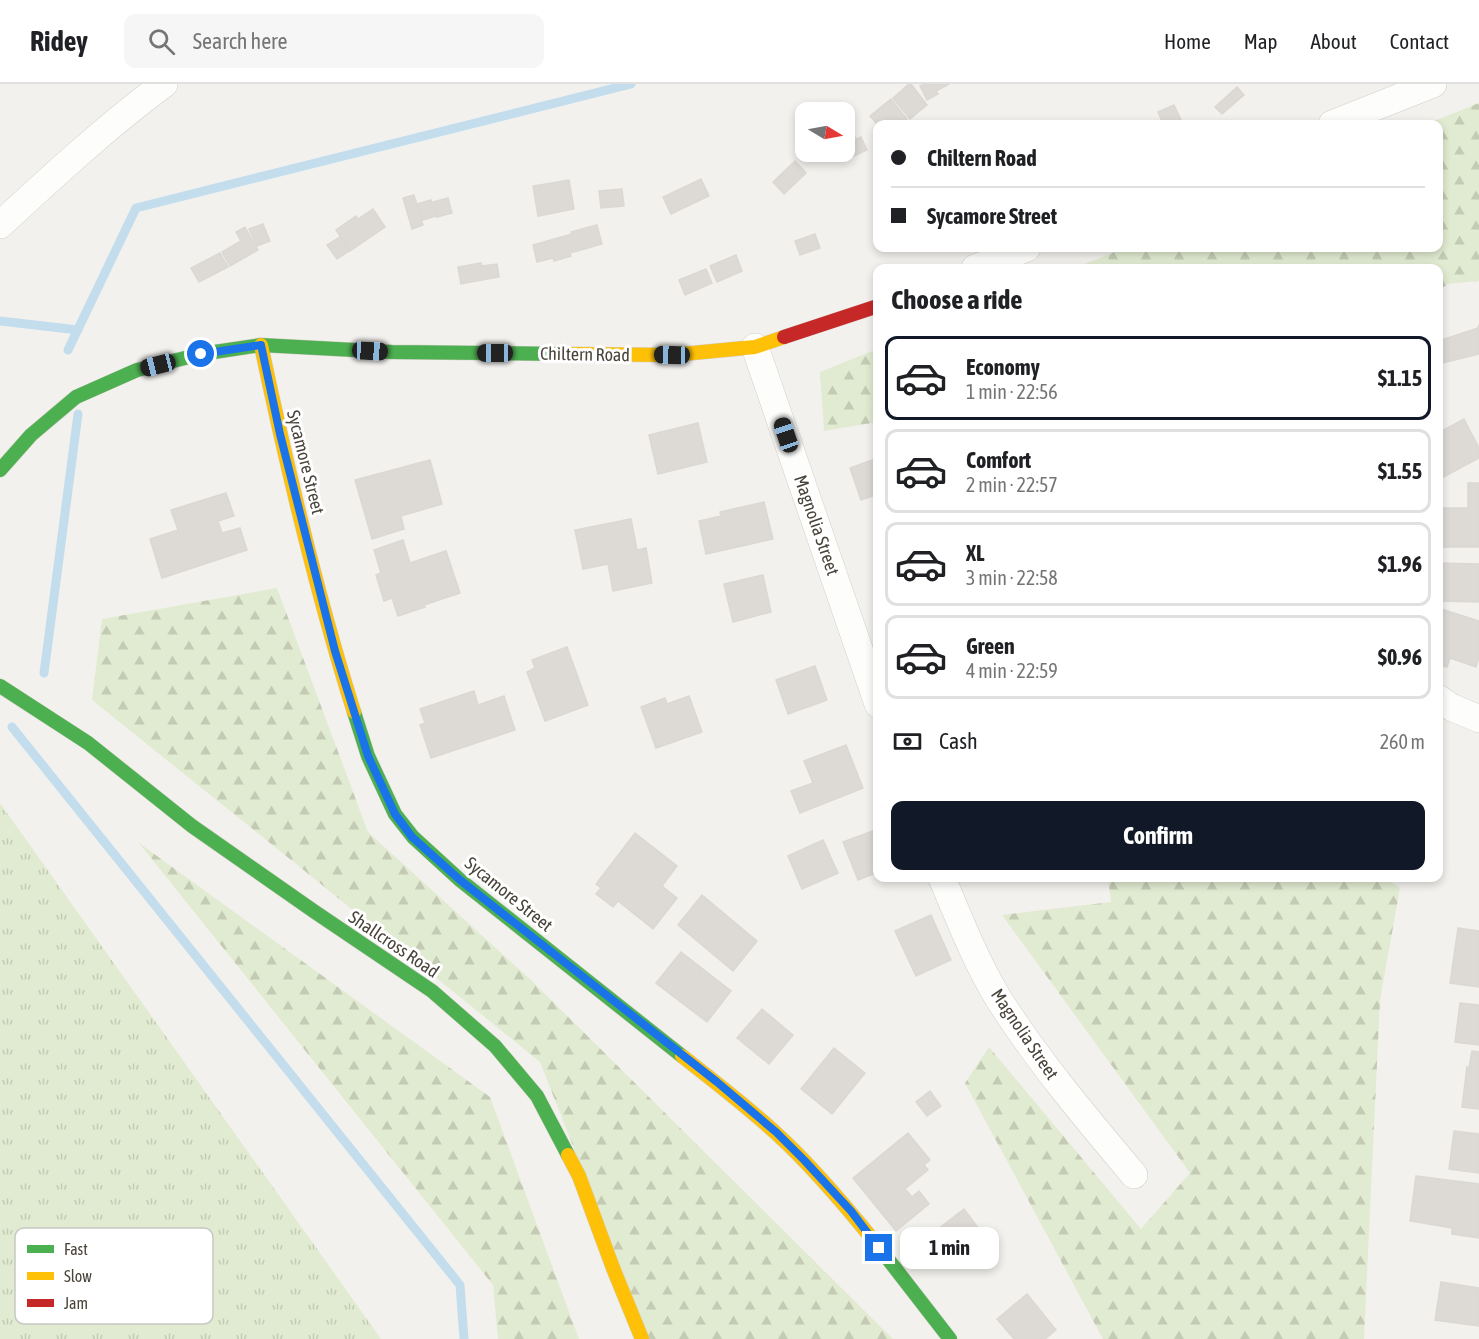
<!DOCTYPE html>
<meta charset="utf-8">
<style>
:root{--surface:#fff;--page:#f6f6f6;--text:#202124;--muted:#757577;--line:#e0e0e0;--accent:#111827}
body{margin:0;font-family:"Asap Condensed",sans-serif;background:var(--page);color:var(--text);height:100vh;display:flex;flex-direction:column;font-size:22px;white-space:nowrap}
*{box-sizing:border-box;margin:0}
p{font-size:20px;color:var(--muted)}
.icon{flex:none;width:33px;height:33px;fill:none;stroke:currentColor;stroke-width:2;stroke-linecap:round;stroke-linejoin:round}
.map{position:relative;flex:1;overflow:hidden}
.side{position:absolute;left:873px;top:180px;width:570px;height:618px;display:flex;flex-direction:column;background:var(--surface);border-radius:12px;box-shadow:0 3px 9px #0003}
.side>*{flex:none}
.hud{position:absolute;left:873px;top:36px;width:570px;height:132px;border-radius:12px;box-shadow:0 3px 9px #0003;display:grid;align-content:center;height:132px;padding:0 18px;background:var(--surface)}
.needle{width:39px;rotate:100deg}
.tools{position:absolute;left:795px;top:18px;display:grid;gap:12px}
.tools a{display:grid;place-items:center;width:60px;height:60px;border-radius:12px;background:var(--surface);box-shadow:0 3px 9px #0003;font-size:30px}
.end{position:absolute;width:27px;height:27px;margin:-14px;border:8px solid #1a73e8;background:#fff;box-shadow:0 0 0 3px #fff}
.from{border-radius:50%}
.bubble{position:absolute;height:42px;border-radius:12px;background:var(--surface);box-shadow:0 3px 9px #0003;font-size:20px;font-weight:700;line-height:42px;text-align:center}
.car{position:absolute;width:18px;height:36px;margin:-18px -9px;border-radius:8px;box-shadow:0 0 4px 2px #0007;background:linear-gradient(#222 24%,#8ab4d8 0 40%,#222 0 76%,#8ab4d8 0 86%,#222 0)}
.hud b{display:flex;align-items:center;gap:21px;height:57px;font-size:22px}
.hud b+b{border-top:2px solid var(--line)}
.hud i{width:15px;height:15px;background:var(--text)}
ul{padding:0;list-style:none}
li{display:flex;align-items:center;gap:18px;height:84px;margin:0 12px 9px;padding:0 6px;border:3px solid var(--line);border-radius:12px}
li div{flex:1}
li b{display:block;font-size:22px}
li em{font-style:normal;font-weight:700}
li.on{border-color:var(--accent)}
li>.icon{width:54px;height:54px;stroke-width:1.5}
h2{padding:0 18px;font-size:27px;line-height:72px}
.pay{display:flex;align-items:center;gap:15px;height:66px;padding:0 18px;font-size:22px}
.pay p{margin-inline-start:auto}
.primary-button{display:flex;gap:12px;margin-top:auto;padding:12px 18px}
.primary-button a{flex:1;height:69px;border-radius:12px;background:var(--accent);color:#fff;font-size:24px;font-weight:700;line-height:69px;text-align:center}
header{display:flex;align-items:center;gap:36px;box-sizing:border-box;height:84px;padding:0 30px;background:var(--surface);border-bottom:2px solid var(--line)}
header strong{font-size:28px}
nav{display:flex;gap:33px;margin-inline-start:auto;font-size:21px}
.search{width:420px;height:54px;background:var(--page);display:flex;align-items:center;gap:15px;box-sizing:border-box;padding:0 21px;border-radius:12px;color:var(--muted);font-size:22px}
.map>svg:first-child{display:block}
</style>
<header>
<strong>Ridey</strong>
<div class="search"><svg class="icon" aria-label="search" viewBox="0 0 24 24"><circle cx="10" cy="10" r="6"/><path d="M15 15l6 6"/></svg>Search here</div>
<nav><a>Home</a><a>Map</a><a>About</a><a>Contact</a></nav>
</header>
<div class="map">
<svg width="1479" height="1255" viewBox="0 0 1479 1255">
<defs>
<pattern id="grass-tufts" width="24" height="20" patternUnits="userSpaceOnUse" patternTransform="scale(1.5)"><rect width="24" height="20" fill="#e1ebd1"/><path d="M3 7l-1-3M5 7V3M7 7l1-3M15 17l-1-3M17 17v-4M19 17l1-3" fill="none" stroke="#c3cbb4"/></pattern>
<pattern id="forest-firs" width="22" height="20" patternUnits="userSpaceOnUse" patternTransform="scale(1.5)"><rect width="22" height="20" fill="#e1ebd1"/><path d="M5 1l3.5 6h-7zM16 11l3.5 6h-7z" fill="#c3cbb4"/></pattern>
</defs>
<rect width="100%" height="100%" fill="#f3f1ee"/>
<polygon fill="url(#grass-tufts)" points="0,719 381,1255 0,1255"/>
<g fill="url(#forest-firs)">
<polygon points="1479,19 1479,197 1448,200 1439,206 1438,184 1074,184 1125,164 1438,164 1438,40 1426,40"/>
<polygon points="877,265 877,338 824,347 820,288"/>
<polygon points="277,504 368,748 532,897 893,1255 649,1255 540,978 306,788 92,616 102,535"/>
<polygon points="139,759 490,1013 579,1255 498,1255 493,1201"/>
<polygon points="1108,794 1386,794 1400,804 1380,916 1364,1255 1103,1255 965,999 989,963 1141,1145 1190,1089 1002,831 1111,818"/>
</g>
<g fill="none" stroke-linecap="round" stroke-linejoin="round">
<g stroke="#c3dded" stroke-width="9">
<polyline points="0,237 78,246"/>
<polyline points="68,266 136,124 631,0"/>
<polyline points="44,589 78,330"/>
<polyline points="12,643 460,1201 464,1255"/>
</g>
</g>
<g fill="#dddad6" stroke="#dbd8d4" stroke-width="1.5">
<polygon points="909,0 911,0 927,21 910,35 893,14"/>
<polygon points="924,0 949,0 936,7 938,10 927,16 920,2"/>
<polygon points="1237,3 1244,11 1222,30 1215,23"/>
<polygon points="891,15 907,35 900,40 878,41 870,32"/>
<polygon points="1174,21 1183,40 1163,40 1158,28"/>
<polygon points="849,38 855,53 844,57 844,40"/>
<polygon points="861,53 867,66 852,73 851,70 849,71 845,60"/>
<polygon points="795,77 806,89 784,110 773,98"/>
<polygon points="701,95 709,112 671,130 663,113"/>
<polygon points="569,96 574,125 538,132 533,102"/>
<polygon points="622,105 624,122 601,124 599,107"/>
<polygon points="414,111 423,141 412,145 403,114"/>
<polygon points="448,114 452,129 437,133 433,118"/>
<polygon points="431,116 436,132 423,136 417,120"/>
<polygon points="373,125 385,143 350,167 336,146 356,132 358,135"/>
<polygon points="263,140 270,157 257,162 249,145"/>
<polygon points="597,141 602,160 570,169 571,172 554,177 553,174 537,178 533,161 572,150 571,148"/>
<polygon points="245,143 258,166 230,182 222,168 241,157 236,148"/>
<polygon points="815,150 820,164 800,171 795,157"/>
<polygon points="340,153 349,167 337,175 327,161"/>
<polygon points="220,169 228,183 199,198 191,184"/>
<polygon points="736,171 742,187 717,198 710,182"/>
<polygon points="481,179 481,182 497,180 499,193 461,200 458,183"/>
<polygon points="706,185 712,199 685,211 679,196"/>
<polygon points="1479,240 1479,270 1438,280 1438,257 1478,244"/>
<polygon points="1464,335 1479,364 1479,374 1438,396 1438,349"/>
<polygon points="698,339 707,378 658,390 649,351"/>
<polygon points="878,374 878,410 861,416 850,384"/>
<polygon points="430,376 442,420 401,432 404,445 372,455 355,396"/>
<polygon points="1468,399 1479,399 1479,463 1438,463 1438,424 1468,424"/>
<polygon points="226,409 234,432 218,437 222,449 240,444 247,466 162,494 150,455 178,446 171,426"/>
<polygon points="764,418 773,455 706,470 699,437 721,432 720,428"/>
<polygon points="631,435 637,466 646,464 652,499 613,507 608,480 583,485 575,446"/>
<polygon points="403,456 410,479 446,467 460,509 424,521 425,523 398,532 392,514 384,517 376,491 381,489 374,466"/>
<polygon points="1438,479 1479,480 1479,518 1438,517"/>
<polygon points="763,491 771,528 733,538 724,500"/>
<polygon points="1438,524 1479,537 1479,573 1476,583 1450,574 1447,583 1438,580"/>
<polygon points="567,563 588,621 545,637 527,588 535,584 532,576"/>
<polygon points="815,582 827,616 788,630 776,596"/>
<polygon points="474,607 478,621 504,612 515,646 431,674 420,641 425,639 420,625"/>
<polygon points="689,612 702,648 656,664 641,623 665,614 667,620"/>
<polygon points="846,661 863,704 800,729 791,707 813,699 804,677"/>
<polygon points="878,745 878,788 858,796 843,758"/>
<polygon points="635,749 677,782 662,802 677,814 653,845 618,817 613,823 596,810 601,804 596,800"/>
<polygon points="823,756 838,789 802,805 788,772"/>
<polygon points="702,811 757,857 733,887 678,841"/>
<polygon points="931,831 951,876 916,892 895,847"/>
<polygon points="1458,844 1479,847 1479,903 1450,899"/>
<polygon points="681,868 731,907 707,938 656,899"/>
<polygon points="1460,919 1479,921 1479,961 1455,958"/>
<polygon points="762,925 793,951 769,980 737,954"/>
<polygon points="834,964 865,989 832,1030 801,1005"/>
<polygon points="1472,967 1479,968 1479,1025 1462,1023 1467,983 1469,984"/>
<polygon points="930,1007 941,1022 927,1032 916,1018"/>
<polygon points="1454,1047 1479,1050 1479,1089 1449,1085"/>
<polygon points="908,1049 930,1076 924,1081 928,1086 905,1105 912,1113 919,1107 929,1120 896,1147 853,1094"/>
<polygon points="1416,1092 1479,1100 1479,1154 1452,1150 1452,1144 1410,1137"/>
<polygon points="964,1125 988,1157 958,1181 933,1149"/>
<polygon points="1441,1198 1479,1204 1479,1242 1435,1236"/>
<polygon points="1027,1210 1056,1246 1045,1255 1014,1255 997,1235"/>
</g>
<g fill="none" stroke-linecap="round" stroke-linejoin="round">
<g stroke="#d1cfcc" stroke-width="28">
<g id="street">
<polyline points="1332,40 1433,0"/>
<path d="M 0,141 C 53,92 106,43 164,0"/>
<polyline points="975,184 1027,164"/>
<polyline points="755,263 878,620"/>
<polyline points="1438,614 1451,623 1479,635"/>
<path d="M 942,794 C 958,832 976,878 998,914 C 1038,977 1086,1034 1134,1091"/>
</g>
</g>
<g stroke="#d2cec5" stroke-width="15">
<g id="fast">
<polyline points="0,386 31,351 76,313 137,286 201,270 261,261 392,268 564,270"/>
<polyline points="0,602 88,659 192,742 315,828 432,907 495,962 537,1012 568,1071"/>
<polyline points="354,628 368,672 395,730 413,753 460,796 682,972"/>
<polyline points="874,1157 950,1255"/>
</g>
</g>
<g stroke="#d2cec5" stroke-width="15">
<g id="slow">
<path d="M 261,261 C 287,384 316,508 354,628"/>
<polyline points="564,270 672,271 755,263 784,253"/>
<path d="M 682,972 C 715,998 748,1023 778,1051 C 813,1083 844,1120 874,1157"/>
<polyline points="568,1071 579,1092 613,1184 642,1255"/>
</g>
</g>
<g stroke="#d2cec5" stroke-width="15">
<polyline id="jam" points="784,253 878,222"/>
</g>
<use href="#street" stroke="#fdfdfc" stroke-width="27"/>
<use href="#fast" stroke="#4caf50" stroke-width="14"/>
<use href="#slow" stroke="#ffc107" stroke-width="14"/>
<use href="#jam" stroke="#c62828" stroke-width="14"/>
</g>
<g fill="none" stroke-linecap="round" stroke-linejoin="round">
<polyline stroke="#1a73e8" stroke-width="8" points="201,270 261,261 280,350 335,567 368,672 395,730 412,753 460,796 717,998 776,1048 804,1076 851,1127 879,1164"/>
</g>
<g text-anchor="middle" dominant-baseline="central" stroke-width="6" stroke-linejoin="round" paint-order="stroke">
<g font-size="18" fill="#49433a" stroke="#fff">
<text transform="translate(585 270) rotate(1)">Chiltern Road</text>
<text transform="translate(306 378) rotate(76)">Sycamore Street</text>
<text transform="translate(817 441) rotate(71)">Magnolia Street</text>
<text transform="translate(509 810) rotate(39)">Sycamore Street</text>
<text transform="translate(394 860) rotate(34)">Shallcross Road</text>
<text transform="translate(1025 950) rotate(56)">Magnolia Street</text>
</g>
</g>
<rect x="15" y="1144" width="198" height="96" rx="9" fill="#fff" stroke="#c8c7c4" stroke-width="1.5"/>
<rect x="27" y="1161" width="27" height="8" fill="#4caf50"/>
<rect x="27" y="1188" width="27" height="8" fill="#ffc107"/>
<rect x="27" y="1215" width="27" height="8" fill="#c62828"/>
<g font-size="16" fill="#49433a">
<text x="64" y="1171">Fast</text>
<text x="64" y="1198">Slow</text>
<text x="64" y="1225">Jam</text>
</g>
</svg>
<div class="tools">
<a><svg class="needle" viewBox="-14 -14 28 28"><path d="M0-13l5 13h-10z" fill="#e53935"/><path d="M0 13l5-13h-10z" fill="#757577"/></svg></a>
</div>
<i class="end from" style="left:201px;top:270px"></i>
<i class="end" style="left:879px;top:1164px"></i>
<div class="bubble" style="left:900px;top:1143px;width:99px">1 min</div>
<i class="car" style="left:370px;top:267px;rotate:93deg"></i>
<i class="car" style="left:495px;top:269px;rotate:270deg"></i>
<i class="car" style="left:672px;top:271px;rotate:271deg"></i>
<i class="car" style="left:158px;top:281px;rotate:256deg"></i>
<i class="car" style="left:786px;top:351px;rotate:341deg"></i>
<div class="hud">
<b><i class="from"></i>Chiltern Road</b>
<b><i></i>Sycamore Street</b>
</div>
<section class="side">
<h2>Choose a ride</h2>
<ul>
<li class="on"><svg class="icon" aria-label="car" viewBox="0 0 24 24"><path d="M5 17H2v-5l4-1 3-4h7l3 4 3 1v5h-3M9 17h6M6 11h13"/><circle cx="7" cy="17" r="2"/><circle cx="17" cy="17" r="2"/></svg><div><b>Economy</b><p>1 min · 22:56</p></div><em>$1.15</em></li>
<li><svg class="icon" aria-label="car" viewBox="0 0 24 24"><path d="M5 17H2v-5l4-1 3-4h7l3 4 3 1v5h-3M9 17h6M6 11h13"/><circle cx="7" cy="17" r="2"/><circle cx="17" cy="17" r="2"/></svg><div><b>Comfort</b><p>2 min · 22:57</p></div><em>$1.55</em></li>
<li><svg class="icon" aria-label="car" viewBox="0 0 24 24"><path d="M5 17H2v-5l4-1 3-4h7l3 4 3 1v5h-3M9 17h6M6 11h13"/><circle cx="7" cy="17" r="2"/><circle cx="17" cy="17" r="2"/></svg><div><b>XL</b><p>3 min · 22:58</p></div><em>$1.96</em></li>
<li><svg class="icon" aria-label="car" viewBox="0 0 24 24"><path d="M5 17H2v-5l4-1 3-4h7l3 4 3 1v5h-3M9 17h6M6 11h13"/><circle cx="7" cy="17" r="2"/><circle cx="17" cy="17" r="2"/></svg><div><b>Green</b><p>4 min · 22:59</p></div><em>$0.96</em></li>
</ul>
<div class="pay"><svg class="icon" aria-label="cash" viewBox="0 0 24 24"><path d="M3 7h18v10H3z"/><circle cx="12" cy="12" r="2"/></svg>Cash<p>260 m</p></div>
<div class="primary-button"><a>Confirm</a></div>
</section>
</div>
